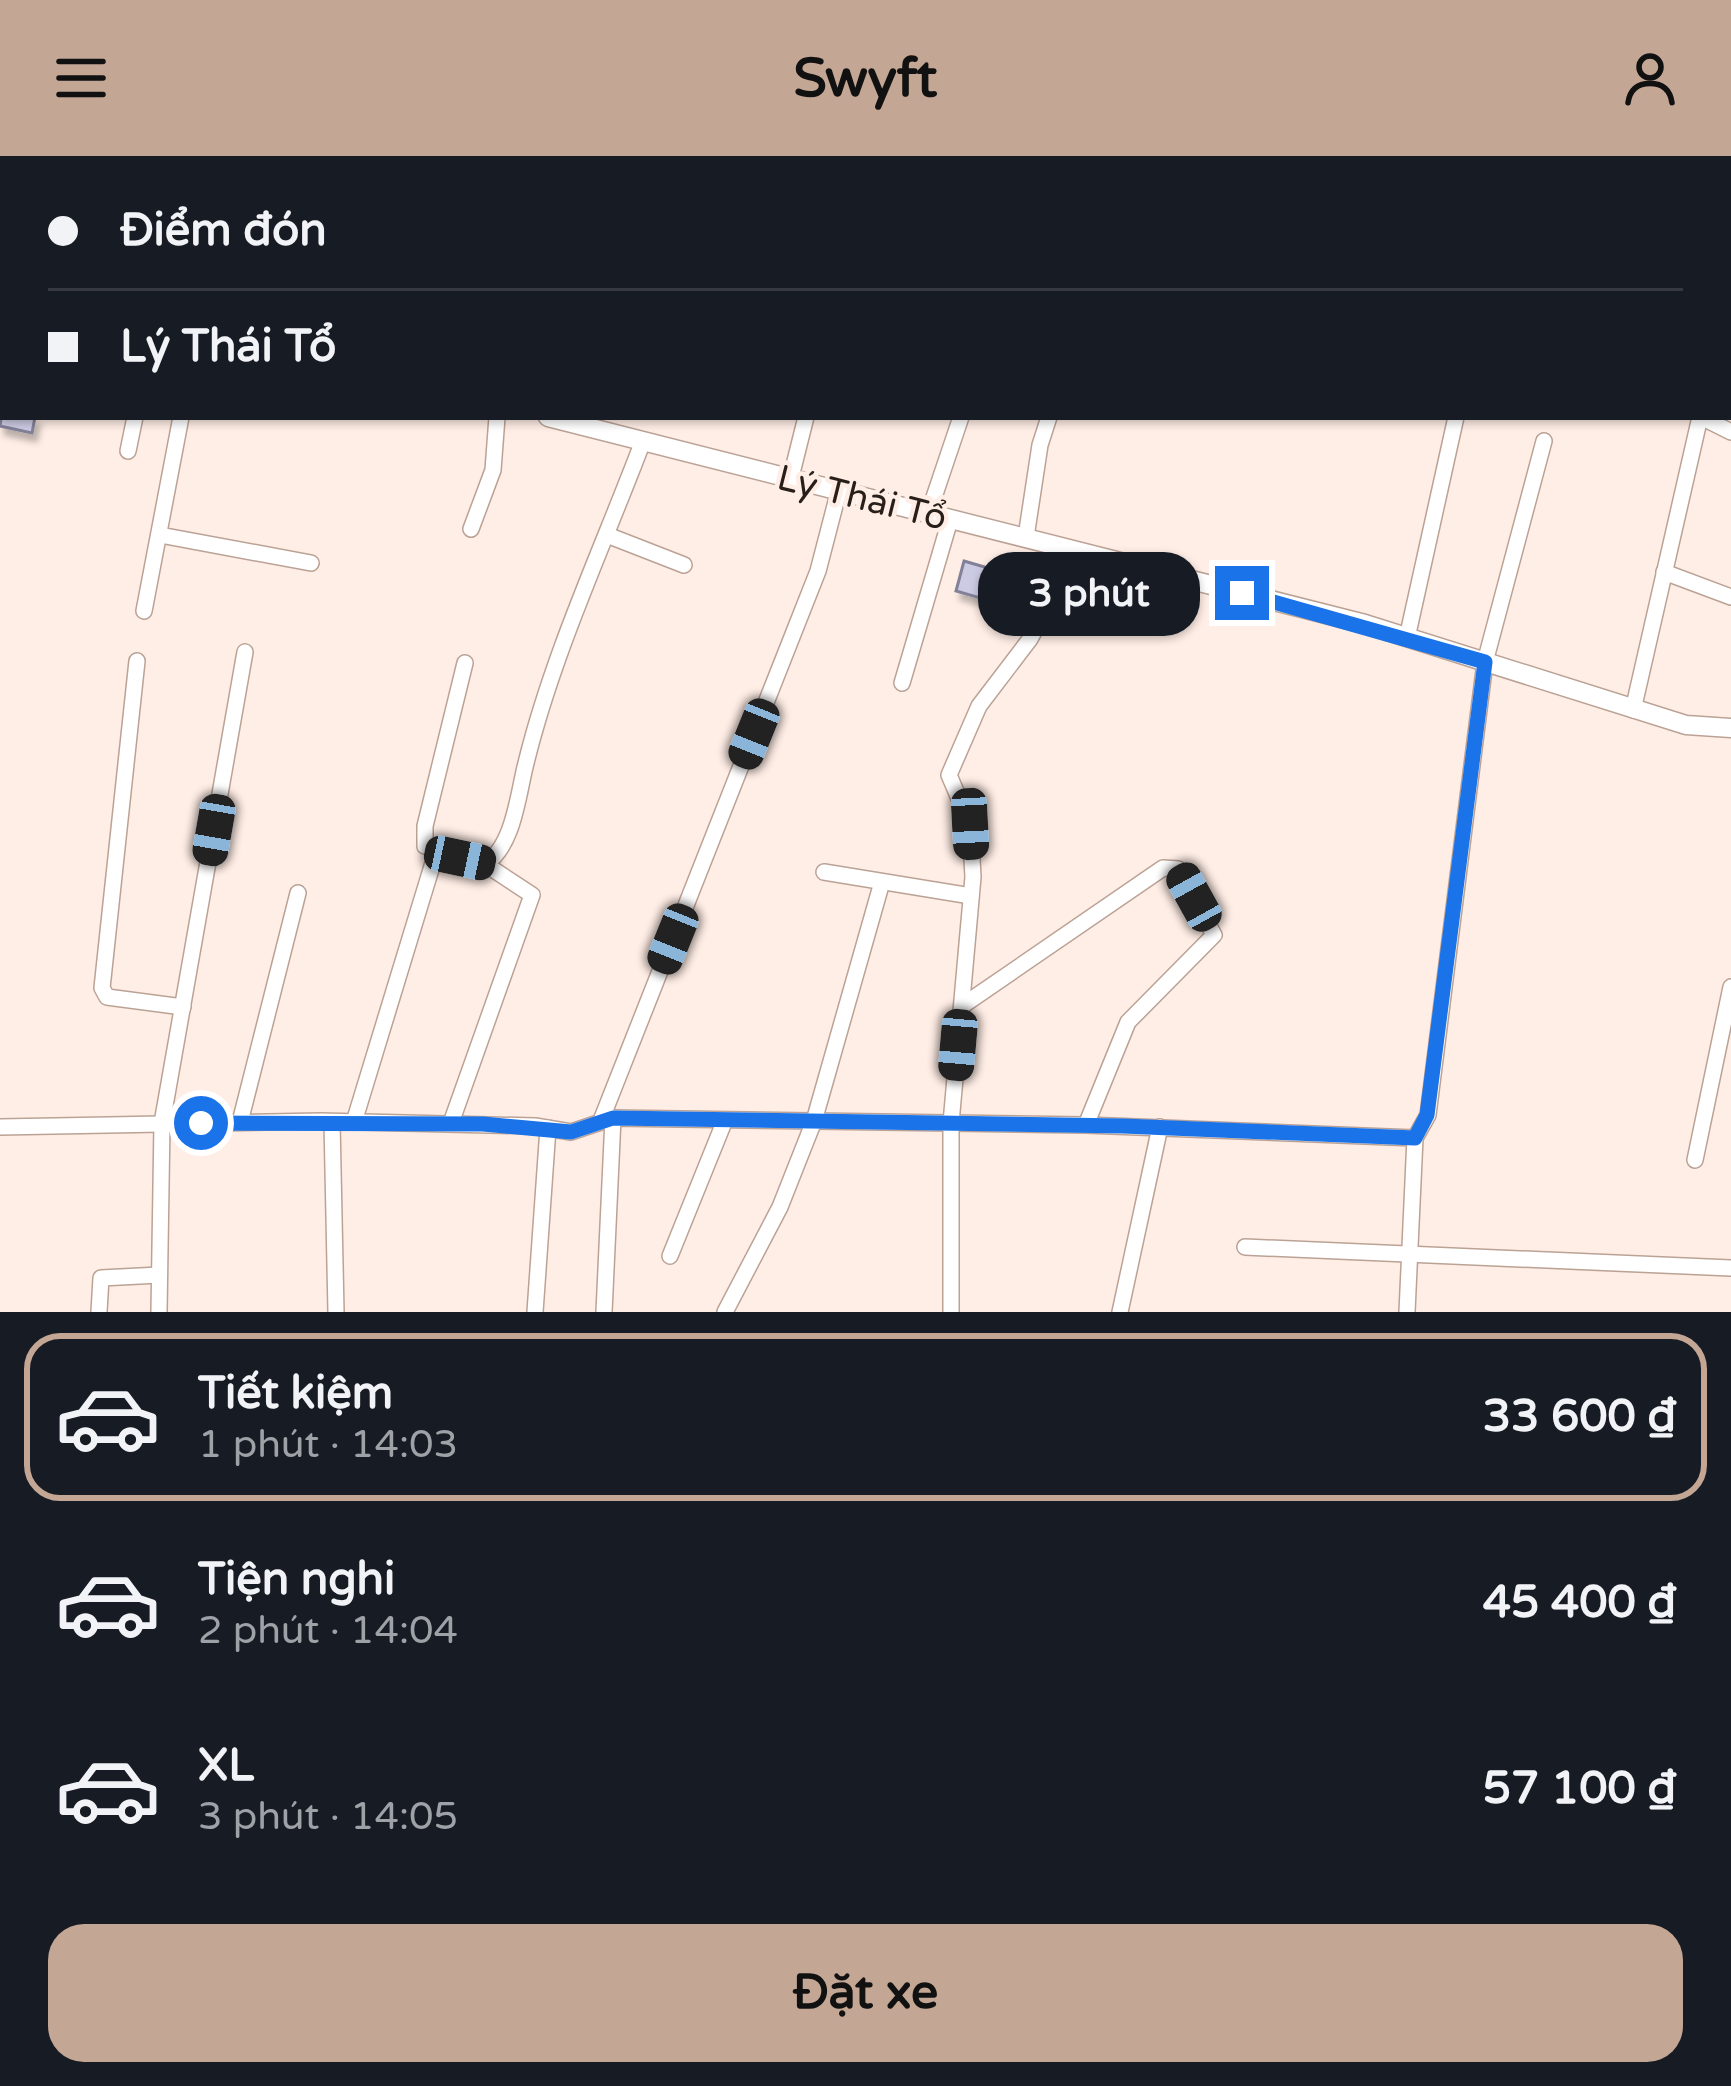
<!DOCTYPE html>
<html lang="vi">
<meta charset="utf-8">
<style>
:root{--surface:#171b24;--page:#20242c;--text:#f1f3f6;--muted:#9ea1a6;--line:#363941;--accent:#c3a694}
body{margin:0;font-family:"Varela Round",sans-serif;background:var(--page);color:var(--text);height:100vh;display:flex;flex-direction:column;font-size:45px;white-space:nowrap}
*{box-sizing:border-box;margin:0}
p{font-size:39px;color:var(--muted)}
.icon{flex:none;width:66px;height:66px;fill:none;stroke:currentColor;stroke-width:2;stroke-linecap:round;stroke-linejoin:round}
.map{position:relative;height:1156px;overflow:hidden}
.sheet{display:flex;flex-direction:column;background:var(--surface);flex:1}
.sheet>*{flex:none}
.guide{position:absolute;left:0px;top:0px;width:1731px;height:264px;box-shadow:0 3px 9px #0004;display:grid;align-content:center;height:264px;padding:0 48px;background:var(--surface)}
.end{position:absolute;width:54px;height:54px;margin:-27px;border:15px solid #1a73e8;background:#fff;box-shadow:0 0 0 6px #fff}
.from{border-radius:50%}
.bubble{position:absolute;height:84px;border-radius:36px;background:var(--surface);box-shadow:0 3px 9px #0004;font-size:39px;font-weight:800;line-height:84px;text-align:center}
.car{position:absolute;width:36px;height:72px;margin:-36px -18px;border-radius:15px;box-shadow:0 0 9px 3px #0007;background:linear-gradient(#222 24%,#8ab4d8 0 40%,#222 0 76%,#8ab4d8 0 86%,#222 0)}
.guide b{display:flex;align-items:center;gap:42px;height:114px;font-size:45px}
.guide b+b{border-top:3px solid var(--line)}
.guide i{width:30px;height:30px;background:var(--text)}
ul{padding:21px 0 0;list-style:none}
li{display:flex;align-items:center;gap:36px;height:168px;margin:0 24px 18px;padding:0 24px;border:6px solid transparent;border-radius:36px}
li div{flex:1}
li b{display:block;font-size:45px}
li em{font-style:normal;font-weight:800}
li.active{border-color:var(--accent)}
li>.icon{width:108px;height:108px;stroke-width:1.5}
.cta{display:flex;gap:24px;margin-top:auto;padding:24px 48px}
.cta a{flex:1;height:138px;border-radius:36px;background:var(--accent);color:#111;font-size:48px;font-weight:800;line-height:138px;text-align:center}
header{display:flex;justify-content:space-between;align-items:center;height:156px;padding:0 48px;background:var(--accent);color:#111;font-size:54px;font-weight:800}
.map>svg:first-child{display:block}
</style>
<header><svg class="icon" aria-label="menu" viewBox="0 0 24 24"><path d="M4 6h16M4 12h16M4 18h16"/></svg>Swyft<svg class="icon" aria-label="person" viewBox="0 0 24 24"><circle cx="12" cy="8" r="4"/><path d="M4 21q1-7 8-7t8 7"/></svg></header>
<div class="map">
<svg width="1731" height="1156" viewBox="0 0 1731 1156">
<defs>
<filter id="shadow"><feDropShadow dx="4.5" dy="8" stdDeviation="3" flood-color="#0004"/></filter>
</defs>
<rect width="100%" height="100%" fill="#ffeee6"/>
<g fill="#cccbe4" stroke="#838198" stroke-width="3" filter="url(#shadow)">
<polygon points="3,251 3,261 35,261 32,277 0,270"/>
<polygon points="964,405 995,414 987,444 956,435"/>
</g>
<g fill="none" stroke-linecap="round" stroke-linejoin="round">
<g stroke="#bba295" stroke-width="18">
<g id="minor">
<polyline points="1653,0 1659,3"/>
<polyline points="128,3 129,0"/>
<polyline points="206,3 207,0"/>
<polyline points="314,3 314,0"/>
<polyline points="661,3 662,0"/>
<polyline points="875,3 876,0"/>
<polyline points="1098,3 1100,0"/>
<polyline points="1237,3 1239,0"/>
<polyline points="1317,3 1319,0"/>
<polyline points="1520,3 1520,0"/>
<polyline points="1688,3 1690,0"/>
<polyline points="1728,38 1731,40"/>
<polyline points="1728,170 1731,161"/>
<polyline points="1701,261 1731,276"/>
<polyline points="128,295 135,261"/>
<polyline points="790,325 806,261"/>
<polyline points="928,359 961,261"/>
<polyline points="471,373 493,314 497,261"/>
<polyline points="160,379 311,407"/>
<polyline points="607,379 684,409"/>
<polyline points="1026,381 1040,289 1049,261"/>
<polyline points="1664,416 1731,441"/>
<polyline points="144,455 181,261"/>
<polyline points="1407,482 1456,261"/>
<polyline points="137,505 102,832 107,841 183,851"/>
<polyline points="902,527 950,364"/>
<polyline points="1633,554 1700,261"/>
<path d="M 485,708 C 514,690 518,638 526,607 C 553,497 603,391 643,285"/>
<polyline points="824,716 971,740"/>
<polyline points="962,850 1163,712 1178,713 1214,779 1128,866 1086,969"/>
<polyline points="602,962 818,415 838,338"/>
<polyline points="240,966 298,737"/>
<polyline points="332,966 336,1156"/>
<polyline points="354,966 436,697"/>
<polyline points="451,967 532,739 485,708 425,690 425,670 465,507"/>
<polyline points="0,971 321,965 535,970 571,976 613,962 1086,969 1415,982 1428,959 1485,506 1544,285"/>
<polyline points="1695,1004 1731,831"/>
<polyline points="1245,1091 1731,1112"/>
<polyline points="670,1100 725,964"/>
<polyline points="99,1156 101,1122 159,1119"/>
<polyline points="159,1156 162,967 245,496"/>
<polyline points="535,1156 548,972"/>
<polyline points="604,1156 613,962"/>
<polyline points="725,1156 780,1051 814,965 882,726"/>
<polyline points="951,1156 951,967 973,721 970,668 949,619 979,550 1030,483 1078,395"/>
<polyline points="1120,1156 1160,971"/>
<polyline points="1407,1156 1415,982"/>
</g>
</g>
<g stroke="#bba295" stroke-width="21">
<g id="major">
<polyline points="0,119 3,120"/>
<polyline points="548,261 1365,468 1686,569 1731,572"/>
</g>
</g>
<use href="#minor" stroke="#fff" stroke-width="15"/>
<use href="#major" stroke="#fff" stroke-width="18"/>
</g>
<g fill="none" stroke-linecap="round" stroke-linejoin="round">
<polyline stroke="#1a73e8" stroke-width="15" points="201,967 483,968 571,976 613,962 1123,970 1415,982 1427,959 1485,506 1242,437"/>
</g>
<g text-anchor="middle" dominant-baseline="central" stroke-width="9" stroke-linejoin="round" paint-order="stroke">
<g font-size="36" fill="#291f1a" stroke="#ffeee6">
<text transform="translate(862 342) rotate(14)">Lý Thái Tổ</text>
</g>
</g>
</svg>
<i class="end from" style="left:201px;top:967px"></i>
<i class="end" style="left:1242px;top:437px"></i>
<div class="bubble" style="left:978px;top:396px;width:222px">3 phút</div>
<i class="car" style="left:754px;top:578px;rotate:202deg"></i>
<i class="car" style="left:970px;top:668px;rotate:177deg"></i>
<i class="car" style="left:214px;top:674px;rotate:190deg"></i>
<i class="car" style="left:460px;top:702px;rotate:102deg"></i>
<i class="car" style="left:1194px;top:741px;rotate:331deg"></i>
<i class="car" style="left:673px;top:783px;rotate:202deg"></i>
<i class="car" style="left:958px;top:889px;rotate:185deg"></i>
<div class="guide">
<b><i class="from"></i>Điểm đón</b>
<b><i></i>Lý Thái Tổ</b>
</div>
</div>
<section class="sheet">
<ul>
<li class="active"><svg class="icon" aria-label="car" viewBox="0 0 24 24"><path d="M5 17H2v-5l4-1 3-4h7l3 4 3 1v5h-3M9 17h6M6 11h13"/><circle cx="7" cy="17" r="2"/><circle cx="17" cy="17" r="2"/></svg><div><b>Tiết kiệm</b><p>1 phút · 14:03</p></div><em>33 600 ₫</em></li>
<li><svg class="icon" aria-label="car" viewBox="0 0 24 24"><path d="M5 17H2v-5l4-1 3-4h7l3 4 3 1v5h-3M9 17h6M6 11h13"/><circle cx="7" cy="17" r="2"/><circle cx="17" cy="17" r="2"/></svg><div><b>Tiện nghi</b><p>2 phút · 14:04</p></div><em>45 400 ₫</em></li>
<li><svg class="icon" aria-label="car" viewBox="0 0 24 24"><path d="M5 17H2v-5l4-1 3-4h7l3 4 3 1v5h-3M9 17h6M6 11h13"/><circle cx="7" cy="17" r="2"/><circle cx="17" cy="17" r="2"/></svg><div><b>XL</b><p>3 phút · 14:05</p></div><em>57 100 ₫</em></li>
</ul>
<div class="cta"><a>Đặt xe</a></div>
</section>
